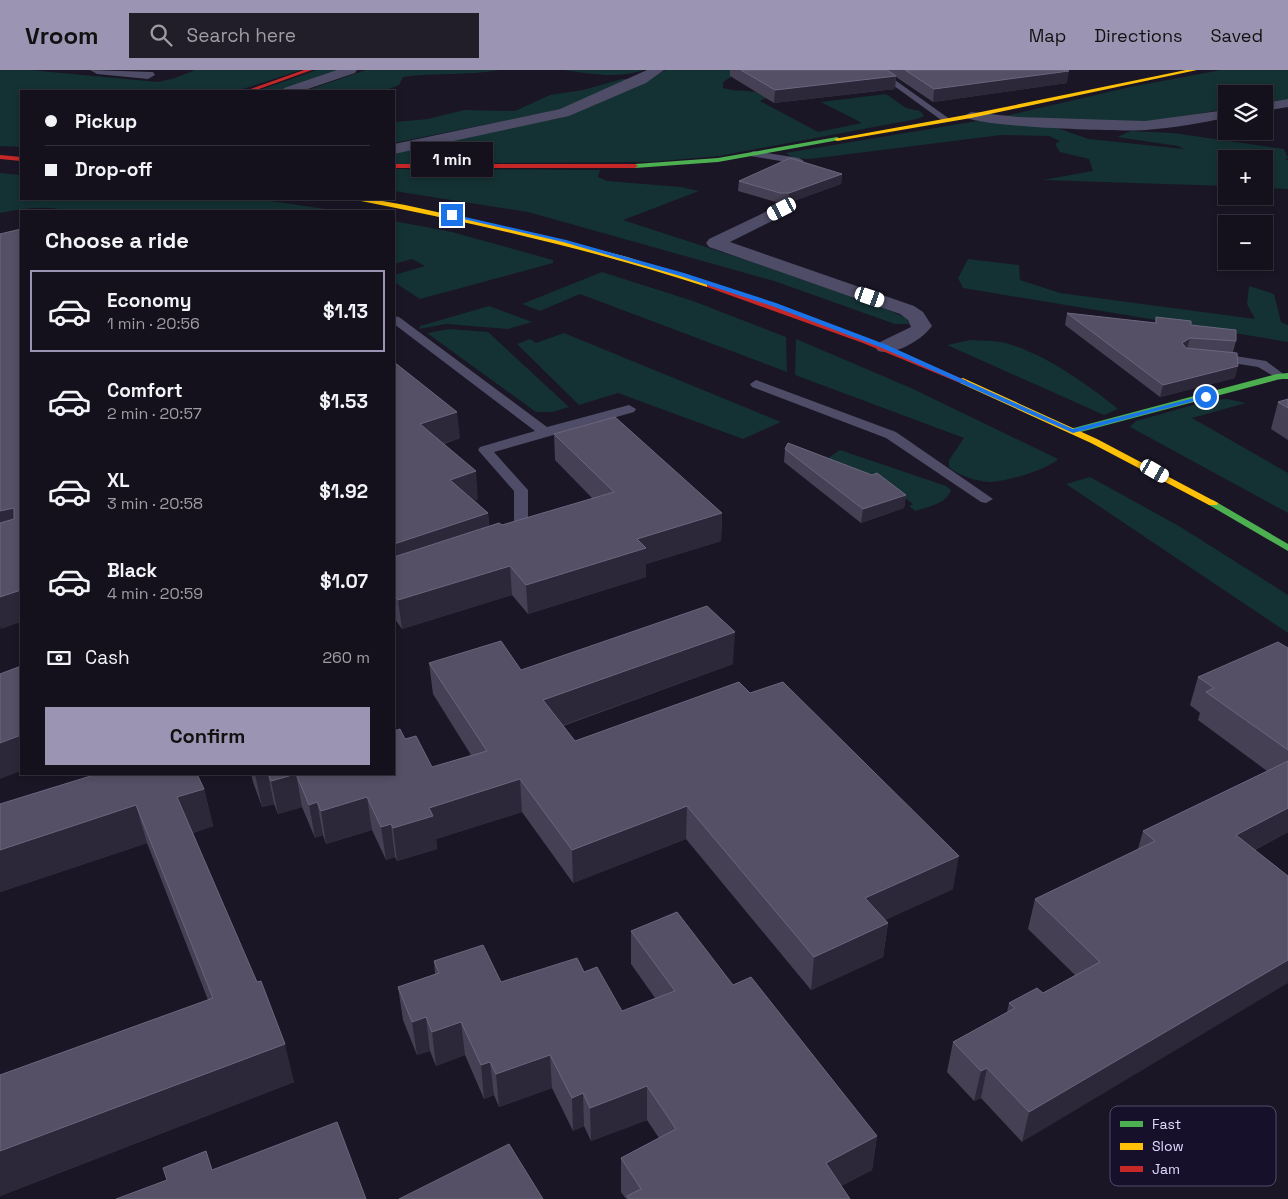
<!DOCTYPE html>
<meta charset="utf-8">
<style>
:root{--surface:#14101c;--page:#211e29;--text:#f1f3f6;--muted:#9d9da3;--line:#33303b;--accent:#9b95b3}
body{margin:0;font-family:"Space Grotesk",sans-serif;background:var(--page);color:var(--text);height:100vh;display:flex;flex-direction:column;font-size:19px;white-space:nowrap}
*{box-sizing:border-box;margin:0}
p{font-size:16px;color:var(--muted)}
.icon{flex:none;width:28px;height:28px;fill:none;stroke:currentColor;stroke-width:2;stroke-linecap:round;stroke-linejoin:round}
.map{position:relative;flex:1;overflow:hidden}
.panel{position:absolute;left:20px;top:140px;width:375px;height:565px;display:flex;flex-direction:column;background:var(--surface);border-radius:0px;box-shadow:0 2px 8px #0003,0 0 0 1px var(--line)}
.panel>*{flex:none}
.hud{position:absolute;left:20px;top:20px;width:375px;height:110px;border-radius:0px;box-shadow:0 2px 8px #0003,0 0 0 1px var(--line);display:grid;align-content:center;height:110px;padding:0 25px;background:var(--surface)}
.controls{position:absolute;left:1218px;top:15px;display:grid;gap:10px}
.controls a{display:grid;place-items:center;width:55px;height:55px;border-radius:0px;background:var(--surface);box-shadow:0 2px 8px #0003,0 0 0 1px var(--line);font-size:25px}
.end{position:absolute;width:22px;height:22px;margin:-11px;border:6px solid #1a73e8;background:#fff;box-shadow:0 0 0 2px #fff}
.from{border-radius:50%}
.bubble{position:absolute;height:35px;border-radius:0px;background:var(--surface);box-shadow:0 2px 8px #0003,0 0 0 1px var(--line);font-size:16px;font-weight:700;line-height:35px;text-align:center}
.car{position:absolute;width:15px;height:30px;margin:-15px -8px;border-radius:6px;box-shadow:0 0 4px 1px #0007;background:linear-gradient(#fff 24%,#345 0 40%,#fff 0 76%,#345 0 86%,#fff 0)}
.hud b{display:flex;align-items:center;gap:18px;height:48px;font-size:19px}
.hud b+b{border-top:1px solid var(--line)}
.hud i{width:12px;height:12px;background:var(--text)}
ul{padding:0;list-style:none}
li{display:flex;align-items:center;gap:15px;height:82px;margin:0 10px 8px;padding:0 15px;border:2px solid transparent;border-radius:0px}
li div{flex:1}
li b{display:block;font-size:19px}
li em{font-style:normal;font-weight:700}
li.current{border-color:var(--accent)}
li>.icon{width:45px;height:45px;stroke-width:1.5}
h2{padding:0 25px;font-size:22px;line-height:60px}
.pay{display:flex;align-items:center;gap:12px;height:55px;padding:0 25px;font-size:19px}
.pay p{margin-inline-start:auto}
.primary-button{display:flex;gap:10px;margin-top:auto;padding:10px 25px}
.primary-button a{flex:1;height:58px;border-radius:0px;background:var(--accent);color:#111;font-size:20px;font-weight:700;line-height:58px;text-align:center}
header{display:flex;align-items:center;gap:30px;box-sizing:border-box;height:70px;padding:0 25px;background:var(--accent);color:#111}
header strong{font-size:24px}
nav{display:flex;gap:28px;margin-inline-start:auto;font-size:18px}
.search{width:350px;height:45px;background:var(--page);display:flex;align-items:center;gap:12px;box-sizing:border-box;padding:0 18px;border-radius:0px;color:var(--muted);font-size:19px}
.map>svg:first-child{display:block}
</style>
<header>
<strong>Vroom</strong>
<div class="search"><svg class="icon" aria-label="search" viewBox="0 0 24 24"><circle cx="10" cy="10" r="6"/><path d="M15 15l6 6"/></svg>Search here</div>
<nav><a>Map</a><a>Directions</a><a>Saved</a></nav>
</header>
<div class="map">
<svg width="1288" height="1129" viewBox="0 0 1288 1129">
<rect width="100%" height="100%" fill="#1a1625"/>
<g fill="#143133">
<polygon points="0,0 30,0 158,12 175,8 195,0 301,0 237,21 21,21 21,77 0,76"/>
<polygon points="317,0 341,0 280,21 257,21"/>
<path d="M 366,0 L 500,0 C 467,6 435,2 403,7 L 399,15 L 386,20 L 305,21 Z"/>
<path d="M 564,0 L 644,0 C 617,9 592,4 564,0 Z"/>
<path d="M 666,0 L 737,0 L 739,2 L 723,12 L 723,18 C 739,23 755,18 768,27 L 760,31 L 818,62 L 862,53 L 821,32 L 886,24 L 906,38 L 920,41 L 924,46 L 917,49 L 719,86 L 649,92 L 394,94 L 394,82 L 566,45 L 590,37 Z"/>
<polygon points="1221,0 1288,0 1288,29 1264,33 1264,24 1226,24 1226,39 1147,52 1001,47 1130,17"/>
<polygon points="622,9 633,9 572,37 394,73 394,52 428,49 464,40 515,41 550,25 583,20"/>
<polygon points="977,51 1054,57 1089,69 1184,79 1178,76 1117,67 1131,61 1173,63 1284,79 1288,88 1285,90 1288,90 1288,119 1264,118 1264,89 1226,89 1226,116 1043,110 1093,101 1089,89 1060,82 1055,74 1060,71 1049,66 1001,65 810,89 794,88 785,83"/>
<polygon points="394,99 600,100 598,107 607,111 681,117 699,121 623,150 752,192 884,238 906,248 910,254 895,254 774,211 528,142 394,121"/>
<path d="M 0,103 L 21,105 L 21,129 L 257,129 L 339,141 L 69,141 C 46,135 23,138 0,143 Z"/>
<polygon points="394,151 452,162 553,190 553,193 420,229 394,212 397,210 394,205 425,196 412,189 394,194"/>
<polygon points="968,189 1019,195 1020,210 1060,223 1255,249 1247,234 1249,216 1274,224 1281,252 1288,255 1288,272 963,218 958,208"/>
<polygon points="602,202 693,231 786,267 787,302 580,224 540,241 522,234"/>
<polygon points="489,236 532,252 508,259 446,254 419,259 420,256"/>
<polygon points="450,259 488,262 569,337 552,342 536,342 427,263"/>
<polygon points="564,263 781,352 743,369 618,323 579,335 517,274 530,269 536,273"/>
<path d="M 796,269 L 911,318 L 1058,389 C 1049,399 1003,413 989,412 C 976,411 959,406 949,397 L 949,390 L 964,368 L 795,305 Z"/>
<path d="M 970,270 C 984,271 1000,270 1012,275 C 1049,287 1088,315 1118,339 L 1104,345 L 947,275 Z"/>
<polygon points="1227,329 1246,333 1192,348 1288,403 1288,443 1130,357 1136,351 1211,330"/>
<path d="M 840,380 L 946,416 L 951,420 C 947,434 927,437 915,441 L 909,436 L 913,434 L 897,422 L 819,394 Z"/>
<polygon points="1090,407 1179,456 1288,525 1288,563 1066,414"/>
</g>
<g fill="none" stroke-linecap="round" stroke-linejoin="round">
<g fill="#4e4c66" fill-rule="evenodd">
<polygon points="872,0 881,0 951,50 944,52"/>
<polygon points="753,81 799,88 804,91 799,94 750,86 748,84"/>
<polygon points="394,246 399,247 547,357 629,335 636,339 634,342 494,382 528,420 528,467 526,470 517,472 510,468 514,464 514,421 478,380 480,377 535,361 394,254"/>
<polygon points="1217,283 1266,291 1286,306 1280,310 1258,297 1213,290 1211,287"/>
<polygon points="756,310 896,362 993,429 986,433 981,432 886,368 752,317 750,314"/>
</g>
<g fill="#4e4c66" fill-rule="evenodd">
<polygon points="90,0 153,2 155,5 148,9 97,4"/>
<polygon points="337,0 357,0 355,3 302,21 282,21 284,18"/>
<polygon points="647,0 664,0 646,13 569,46 394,84 394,74 560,39"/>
<polygon points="1288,29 1288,37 1264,41 1264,33"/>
<path d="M 1226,40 L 1226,48 C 1200,53 1173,58 1146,60 C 1125,62 971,57 964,46 L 971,42 L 1019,47 L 1145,51 Z"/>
<path d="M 782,134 L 788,135 L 791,139 L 788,143 L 730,172 L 914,236 L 923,242 L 932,256 C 922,270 895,286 878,281 L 875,277 L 878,273 L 911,257 L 908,250 L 900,244 L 709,177 L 706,173 L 709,169 Z"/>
</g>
<g fill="#4caf50" fill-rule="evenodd">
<polygon points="837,67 839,68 839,70 718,92 635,98 632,96 635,94 718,88"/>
<polygon points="1288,303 1288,309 1280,309 1073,364 1068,361 1070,359 1277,304"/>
<polygon points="1213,430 1288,474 1288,481 1209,435 1208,433"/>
</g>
<g fill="#ffc107" fill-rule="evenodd">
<polygon points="1186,0 1197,0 971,48 837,71 834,69 971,44"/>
<path d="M 358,129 L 371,129 L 405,135 L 537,164 L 627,187 L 714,215 L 707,217 C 594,180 478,154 361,131 Z"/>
<polygon points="963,308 1097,369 1218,433 1217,435 1209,435 1091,373 960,313 960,309"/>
</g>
<g fill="#c62828" fill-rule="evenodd">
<polygon points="304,0 312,0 253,21 245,21"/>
<polygon points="0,85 21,87 21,91 0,89"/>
<polygon points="394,94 635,94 638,96 635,98 394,98"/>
<polygon points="707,213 713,213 869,269 967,311 966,313 960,313 863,273 707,217"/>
</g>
</g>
<g fill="#454053">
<polygon points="730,0 1067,0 1067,13 933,32 896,7 895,19 774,33 730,6"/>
<polygon points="842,104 841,114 788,133 779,133 738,121 739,111"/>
<polygon points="1067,243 1155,253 1156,247 1191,255 1236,271 1233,282 1235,308 1160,327 1065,255"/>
<polygon points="394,292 460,368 444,374 478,429 474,430 488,443 489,456 502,455 593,429 555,390 554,364 722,443 721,471 646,494 646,507 528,544 512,525 402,559 394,548"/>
<polygon points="1288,329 1288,370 1271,359 1278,332"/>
<polygon points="785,379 872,405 906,425 904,438 861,453 784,392"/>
<polygon points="1288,578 1288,762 1255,780 1022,1072 981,1028 974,1031 947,1002 953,972 1007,942 1009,933 1043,923 1075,905 1028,859 1035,829 1138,779 1143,761 1267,701 1198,650 1200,643 1190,635 1198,607"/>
<polygon points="429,593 521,600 733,594 563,656 575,671 750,623 953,819 885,850 888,853 883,887 811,920 686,769 573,813 522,742 436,769 437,779 397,791 395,787 386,790 372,760 326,774 323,765 315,768 302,737 278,744 274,734 262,737 253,712 251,704 394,704 405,669 432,697 471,685 433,624"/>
<polygon points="204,719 213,756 193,763 294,1012 0,1126 0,1005 208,930 147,773 0,822 0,734"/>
<polygon points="631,861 733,915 877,1066 872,1100 841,1116 850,1129 626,1129 621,1122 621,1088 659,1068 647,1050 591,1071 584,1056 573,1061 552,1018 499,1037 494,1025 484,1029 465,985 436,996 430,981 417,985 403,950 398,917 435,904 434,891 501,912 584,902 622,941 655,928 631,894"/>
</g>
<g fill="#2d2839">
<polygon points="1069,1 1067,13 933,32 934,19"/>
<polygon points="896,6 895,19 774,33 775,20"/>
<polygon points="842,104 841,114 788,133 789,123"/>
<polygon points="1190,268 1187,279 1179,285 1182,273"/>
<polygon points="1238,296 1235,308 1160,327 1163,315"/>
<polygon points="457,342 460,368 423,380 420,354"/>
<polygon points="476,401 478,429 453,437 450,410"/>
<polygon points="906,425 904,438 861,453 863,439"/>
<polygon points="14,438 21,463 0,471 0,441"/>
<polygon points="488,443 490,471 394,504 394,474"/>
<polygon points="722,443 721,471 646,494 646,507 528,544 526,515 637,469"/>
<polygon points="510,496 512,525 402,559 398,530"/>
<polygon points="21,520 21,552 1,559 0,556 0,527"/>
<polygon points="735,562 733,594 544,662 543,630"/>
<polygon points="21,665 21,701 0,709 0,673"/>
<polygon points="255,704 268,704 274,734 262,737"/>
<polygon points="296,704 302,737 278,744 271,711"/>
<polygon points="520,709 522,742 436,769 437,779 397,791 393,758 429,738"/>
<polygon points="204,719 213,756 187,765 177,727"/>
<polygon points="367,727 372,760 326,774 321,741"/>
<polygon points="317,732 323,765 315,768 309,735"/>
<polygon points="136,735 147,773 0,822 0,780"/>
<polygon points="687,736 686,769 573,813 572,780"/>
<polygon points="1288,738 1288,762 1226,795 1236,765"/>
<polygon points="391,754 395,787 386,790 381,757"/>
<polygon points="959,786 953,819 861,861 865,828"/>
<polygon points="888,853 883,887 811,920 814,887"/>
<polygon points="1288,890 1288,913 1022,1072 1029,1042"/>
<polygon points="426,947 430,981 417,985 412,952"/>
<polygon points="461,952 465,985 436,996 432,962"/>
<polygon points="285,974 294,1012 0,1126 0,1081"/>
<polygon points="550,985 552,1018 499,1037 496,1004"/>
<polygon points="490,992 494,1025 484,1029 481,995"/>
<polygon points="987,998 981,1028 974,1031 981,1001"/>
<polygon points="647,1016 647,1050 591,1071 590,1038"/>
<polygon points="583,1023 584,1056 573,1061 572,1028"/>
<polygon points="877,1066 872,1100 822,1126 826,1093"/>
</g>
<g fill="#555065" stroke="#6b667e">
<polygon points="741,0 887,0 896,6 775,20"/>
<polygon points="905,0 1067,0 1069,1 934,19"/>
<polygon points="790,88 842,104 789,123 780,123 739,111"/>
<polygon points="21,159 21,520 0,527 0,453 14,449 14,438 0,441 0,164"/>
<polygon points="1067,243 1156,253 1156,247 1191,251 1191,255 1236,260 1236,271 1190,268 1182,273 1186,278 1237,283 1238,296 1163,315"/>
<polygon points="394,292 457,342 420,354 476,401 450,410 488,443 394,474"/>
<polygon points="1288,329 1288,338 1278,332"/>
<polygon points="615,347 722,443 637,469 646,478 526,515 510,496 398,530 394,524 394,487 499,453 502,455 614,422 554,364"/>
<polygon points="788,373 872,405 877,403 906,425 863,439 785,379"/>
<polygon points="707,536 735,562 543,630 575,671 739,612 750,623 783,612 959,786 865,828 888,853 814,887 687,736 572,780 520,709 429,738 433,746 393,758 391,754 381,757 367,727 321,741 317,732 309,735 296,704 271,711 268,704 394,704 394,661 400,659 405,669 416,666 432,697 487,681 429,593 501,571 521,600"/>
<polygon points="1278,572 1288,578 1288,680 1206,622 1214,618 1198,607"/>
<polygon points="21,596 21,665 0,673 0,604"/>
<polygon points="1288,691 1288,738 1236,765 1288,806 1288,890 1029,1042 987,998 981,1001 953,972 1015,938 1009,933 1037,918 1043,923 1100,892 1035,829 1155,771 1143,761"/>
<polygon points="97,704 197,704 204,719 177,727 257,912 261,911 285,974 0,1081 0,1005 213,928 136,735 0,780 0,734"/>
<polygon points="677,842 733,915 751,907 877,1066 826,1093 850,1129 629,1129 627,1126 641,1119 621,1088 676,1059 647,1016 590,1038 583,1023 572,1028 550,985 496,1004 490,992 481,995 461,952 432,962 426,947 412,952 398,917 439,903 434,891 483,875 501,912 577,888 584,902 597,897 622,941 675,921 631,861"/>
<polygon points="337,1052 366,1129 116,1129 167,1110 163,1098 206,1081 212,1100"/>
<polygon points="509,1074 543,1129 399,1129"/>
</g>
<polygon fill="#1a73e8" points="452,144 566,170 684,203 776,233 887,275 1073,359 1206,325 1209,327 1073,363 882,278 772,236 680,206 563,172 450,146"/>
<rect x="1110" y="1036" width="166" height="80" rx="8" fill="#16102b" stroke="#534d6b" stroke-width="1"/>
<rect x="1120" y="1051" width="23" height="6" fill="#4caf50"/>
<rect x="1120" y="1073" width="23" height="7" fill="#ffc107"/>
<rect x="1120" y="1096" width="23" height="6" fill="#c62828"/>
<g font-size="14" fill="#e0daff">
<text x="1152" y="1059">Fast</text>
<text x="1152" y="1081">Slow</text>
<text x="1152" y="1104">Jam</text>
</g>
</svg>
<div class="controls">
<a><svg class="icon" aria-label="layers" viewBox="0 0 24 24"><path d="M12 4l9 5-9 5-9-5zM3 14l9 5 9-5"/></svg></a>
<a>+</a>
<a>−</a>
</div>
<i class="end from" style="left:1206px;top:327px"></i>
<i class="end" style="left:452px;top:145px"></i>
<div class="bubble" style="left:411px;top:72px;width:82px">1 min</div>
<i class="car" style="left:782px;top:139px;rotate:243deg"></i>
<i class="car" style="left:870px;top:227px;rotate:109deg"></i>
<i class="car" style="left:1155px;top:401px;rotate:120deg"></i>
<div class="hud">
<b><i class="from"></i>Pickup</b>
<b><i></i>Drop-off</b>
</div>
<section class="panel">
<h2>Choose a ride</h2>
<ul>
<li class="current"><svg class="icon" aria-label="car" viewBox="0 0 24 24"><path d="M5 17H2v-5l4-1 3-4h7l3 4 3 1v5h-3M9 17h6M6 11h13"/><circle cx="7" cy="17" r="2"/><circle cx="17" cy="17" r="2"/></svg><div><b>Economy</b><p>1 min · 20:56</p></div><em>$1.13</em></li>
<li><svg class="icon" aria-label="car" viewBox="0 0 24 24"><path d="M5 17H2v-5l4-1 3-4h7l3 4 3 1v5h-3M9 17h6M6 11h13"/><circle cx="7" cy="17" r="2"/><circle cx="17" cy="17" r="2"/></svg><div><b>Comfort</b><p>2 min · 20:57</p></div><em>$1.53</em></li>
<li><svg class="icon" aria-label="car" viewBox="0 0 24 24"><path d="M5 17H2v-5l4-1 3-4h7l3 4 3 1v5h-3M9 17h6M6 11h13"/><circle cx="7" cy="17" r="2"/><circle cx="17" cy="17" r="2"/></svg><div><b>XL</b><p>3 min · 20:58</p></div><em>$1.92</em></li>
<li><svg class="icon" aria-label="car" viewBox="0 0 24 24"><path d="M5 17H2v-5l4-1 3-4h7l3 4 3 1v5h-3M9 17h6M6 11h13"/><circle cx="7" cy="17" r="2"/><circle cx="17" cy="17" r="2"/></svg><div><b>Black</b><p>4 min · 20:59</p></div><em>$1.07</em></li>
</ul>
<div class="pay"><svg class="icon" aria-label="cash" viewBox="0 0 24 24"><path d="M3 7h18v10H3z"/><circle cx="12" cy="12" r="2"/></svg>Cash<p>260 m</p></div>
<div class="primary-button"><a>Confirm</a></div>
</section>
</div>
